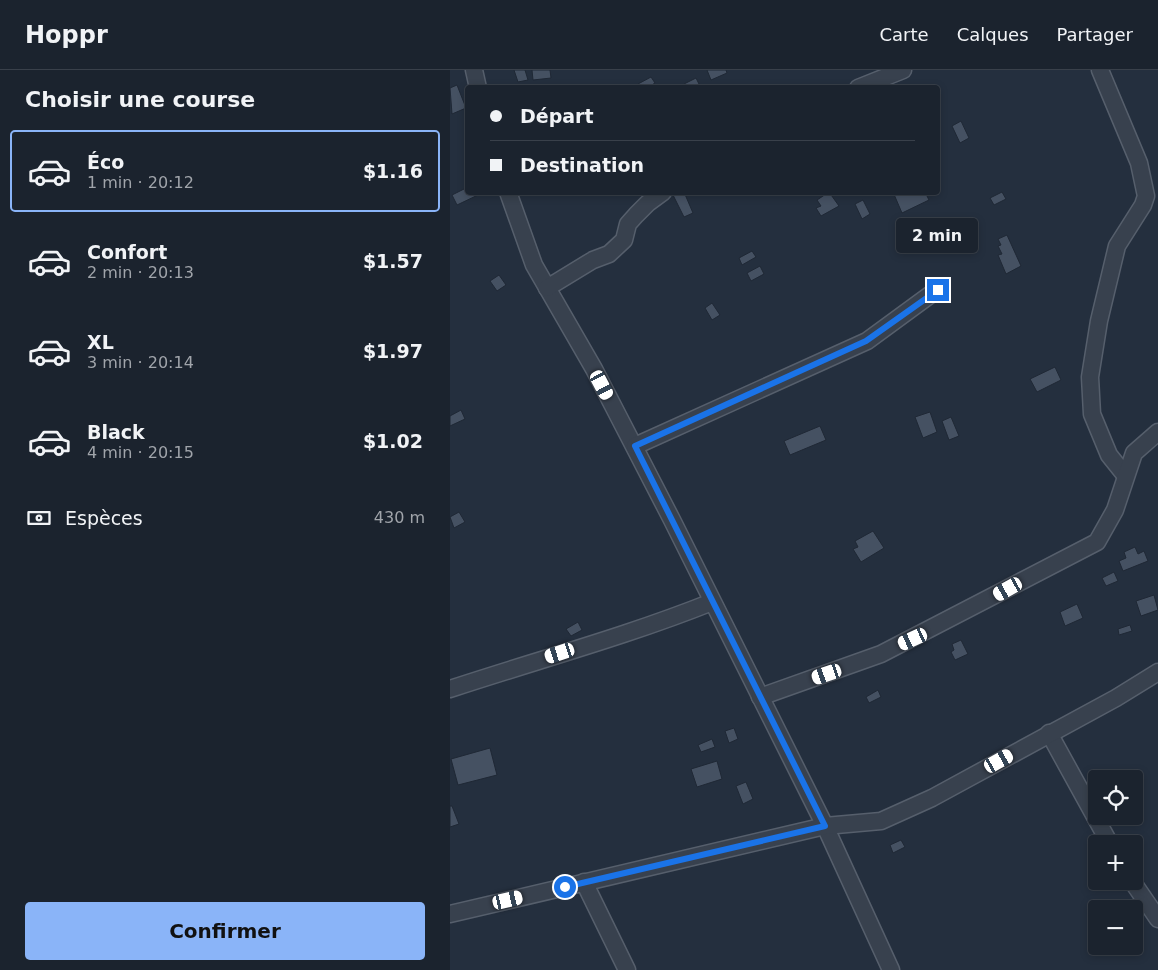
<!DOCTYPE html>
<html lang="fr">
<meta charset="utf-8">
<style>
:root{--surface:#1b232e;--page:#282f3a;--text:#f1f3f6;--muted:#a0a4aa;--line:#39404a;--accent:#8ab4f8}
body{margin:0;font-family:"DejaVu Sans",sans-serif;background:var(--page);color:var(--text);height:100vh;display:flex;flex-direction:column;font-size:19px;white-space:nowrap}
*{box-sizing:border-box;margin:0}
p{font-size:16px;color:var(--muted)}
.icon{flex:none;width:28px;height:28px;fill:none;stroke:currentColor;stroke-width:2;stroke-linecap:round;stroke-linejoin:round}
.map{position:relative;flex:1;overflow:hidden}
.details{display:flex;flex-direction:column;background:var(--surface);width:450px}
.details>*{flex:none}
.banner{position:absolute;left:15px;top:15px;width:475px;height:110px;border-radius:5px;box-shadow:0 2px 8px #0003,0 0 0 1px var(--line);display:grid;align-content:center;height:110px;padding:0 25px;background:var(--surface)}
.tools{position:absolute;left:638px;top:700px;display:grid;gap:10px}
.tools a{display:grid;place-items:center;width:55px;height:55px;border-radius:5px;background:var(--surface);box-shadow:0 2px 8px #0003,0 0 0 1px var(--line);font-size:25px}
.end{position:absolute;width:22px;height:22px;margin:-11px;border:6px solid #1a73e8;background:#fff;box-shadow:0 0 0 2px #fff}
.from{border-radius:50%}
.bubble{position:absolute;height:35px;border-radius:5px;background:var(--surface);box-shadow:0 2px 8px #0003,0 0 0 1px var(--line);font-size:16px;font-weight:800;line-height:35px;text-align:center}
.car{position:absolute;width:15px;height:30px;margin:-15px -8px;border-radius:6px;box-shadow:0 0 4px 1px #0007;background:linear-gradient(#fff 24%,#345 0 40%,#fff 0 76%,#345 0 86%,#fff 0)}
.banner b{display:flex;align-items:center;gap:18px;height:48px;font-size:19px}
.banner b+b{border-top:1px solid var(--line)}
.banner i{width:12px;height:12px;background:var(--text)}
ul{padding:0;list-style:none}
li{display:flex;align-items:center;gap:15px;height:82px;margin:0 10px 8px;padding:0 15px;border:2px solid transparent;border-radius:5px}
li div{flex:1}
li b{display:block;font-size:19px}
li em{font-style:normal;font-weight:800}
li.on{border-color:var(--accent)}
li>.icon{width:45px;height:45px;stroke-width:1.5}
h2{padding:0 25px;font-size:22px;line-height:60px}
.pay{display:flex;align-items:center;gap:12px;height:55px;padding:0 25px;font-size:19px}
.pay p{margin-inline-start:auto}
.button{display:flex;gap:10px;margin-top:auto;padding:10px 25px}
.button a{flex:1;height:58px;border-radius:5px;background:var(--accent);color:#111;font-size:20px;font-weight:800;line-height:58px;text-align:center}
header{display:flex;align-items:center;gap:30px;box-sizing:border-box;height:70px;padding:0 25px;background:var(--surface);border-bottom:1px solid var(--line)}
header strong{font-size:24px}
nav{display:flex;gap:28px;margin-inline-start:auto;font-size:18px}
main{display:flex;flex:1;min-height:0}
.map>svg:first-child{display:block}
</style>
<header>
<strong>Hoppr</strong>
<nav><a>Carte</a><a>Calques</a><a>Partager</a></nav>
</header>
<main>
<section class="details">
<h2>Choisir une course</h2>
<ul>
<li class="on"><svg class="icon" aria-label="car" viewBox="0 0 24 24"><path d="M5 17H2v-5l4-1 3-4h7l3 4 3 1v5h-3M9 17h6M6 11h13"/><circle cx="7" cy="17" r="2"/><circle cx="17" cy="17" r="2"/></svg><div><b>Éco</b><p>1 min · 20:12</p></div><em>$1.16</em></li>
<li><svg class="icon" aria-label="car" viewBox="0 0 24 24"><path d="M5 17H2v-5l4-1 3-4h7l3 4 3 1v5h-3M9 17h6M6 11h13"/><circle cx="7" cy="17" r="2"/><circle cx="17" cy="17" r="2"/></svg><div><b>Confort</b><p>2 min · 20:13</p></div><em>$1.57</em></li>
<li><svg class="icon" aria-label="car" viewBox="0 0 24 24"><path d="M5 17H2v-5l4-1 3-4h7l3 4 3 1v5h-3M9 17h6M6 11h13"/><circle cx="7" cy="17" r="2"/><circle cx="17" cy="17" r="2"/></svg><div><b>XL</b><p>3 min · 20:14</p></div><em>$1.97</em></li>
<li><svg class="icon" aria-label="car" viewBox="0 0 24 24"><path d="M5 17H2v-5l4-1 3-4h7l3 4 3 1v5h-3M9 17h6M6 11h13"/><circle cx="7" cy="17" r="2"/><circle cx="17" cy="17" r="2"/></svg><div><b>Black</b><p>4 min · 20:15</p></div><em>$1.02</em></li>
</ul>
<div class="pay"><svg class="icon" aria-label="cash" viewBox="0 0 24 24"><path d="M3 7h18v10H3z"/><circle cx="12" cy="12" r="2"/></svg>Espèces<p>430 m</p></div>
<div class="button"><a>Confirmer</a></div>
</section>
<div class="map">
<svg width="708" height="900" viewBox="0 0 708 900">
<rect width="100%" height="100%" fill="#242f3e"/>
<g fill="#455162" stroke="#1f2835">
<polygon points="64,0 75,0 78,10 68,12"/>
<polygon points="82,0 100,0 101,8 83,10"/>
<polygon points="257,0 276,0 277,3 261,10"/>
<polygon points="201,7 205,13 197,18 190,18 188,14"/>
<polygon points="246,8 251,18 236,18 234,14"/>
<polygon points="7,15 16,38 2,44 0,18"/>
<polygon points="511,51 519,68 510,73 502,56"/>
<polygon points="18,117 18,122 27,122 28,125 7,135 2,125"/>
<polygon points="230,122 234,122 243,143 234,147 223,125"/>
<polygon points="379,122 389,136 371,146 366,138 371,136 367,130"/>
<polygon points="443,122 475,122 479,130 452,143"/>
<polygon points="552,122 556,129 544,135 540,128"/>
<polygon points="413,130 420,144 412,149 405,134"/>
<polygon points="557,165 571,196 556,204 548,185 552,184 548,176 551,175 548,169"/>
<polygon points="302,181 306,187 292,195 289,188"/>
<polygon points="310,196 314,204 301,211 297,203"/>
<polygon points="49,205 56,215 47,221 40,211"/>
<polygon points="262,233 270,245 262,250 255,238"/>
<polygon points="605,297 611,310 587,322 580,309"/>
<polygon points="11,340 15,349 0,356 0,346"/>
<polygon points="480,342 487,362 473,368 465,347"/>
<polygon points="501,347 509,366 499,370 492,351"/>
<polygon points="370,356 376,370 340,385 334,371"/>
<polygon points="9,442 15,452 4,458 0,447"/>
<polygon points="423,461 434,478 411,492 403,479 408,477 405,471"/>
<polygon points="685,477 688,484 694,481 698,491 673,501 669,491 676,488 674,482"/>
<polygon points="664,502 668,511 656,516 652,508"/>
<polygon points="704,525 708,540 691,546 686,531"/>
<polygon points="627,534 633,548 615,556 610,542"/>
<polygon points="128,552 132,560 121,566 116,559"/>
<polygon points="680,555 682,561 669,565 668,559"/>
<polygon points="511,570 518,584 505,590 501,582 504,580 502,574"/>
<polygon points="428,620 431,627 419,633 416,627"/>
<polygon points="284,658 288,669 279,673 275,661"/>
<polygon points="262,669 265,677 251,682 248,675"/>
<polygon points="40,678 47,705 8,715 1,689"/>
<polygon points="267,691 272,709 247,717 241,699"/>
<polygon points="296,712 303,729 293,734 286,716"/>
<polygon points="0,736 2,736 9,754 0,757"/>
<polygon points="451,770 455,777 443,783 440,775"/>
</g>
<g fill="none" stroke-linecap="round" stroke-linejoin="round">
<g stroke="#565f6c" stroke-width="19">
<g id="minor">
<polyline points="24,0 28,18"/>
<polyline points="650,0 689,93 696,126 693,135 667,176 649,251 640,307 642,344 659,385 675,405"/>
<polyline points="408,18 453,0"/>
<polyline points="58,122 84,195 144,299 222,450 375,756 441,900"/>
<polyline points="97,218 143,190 159,184 174,170 178,154 186,145 198,133 213,122"/>
<polyline points="185,376 417,271 488,219"/>
<path d="M 0,619 C 88,590 177,566 262,532"/>
<polyline points="310,627 431,584 647,472 665,440 684,383 708,362"/>
<polyline points="599,663 660,774"/>
<polyline points="682,811 708,849"/>
<polyline points="134,812 177,900"/>
<polyline points="0,844 375,756 431,751 482,728 666,628 708,602"/>
</g>
</g>
<use href="#minor" stroke="#38414e" stroke-width="16"/>
</g>
<g fill="none" stroke-linecap="round" stroke-linejoin="round">
<polyline stroke="#1a73e8" stroke-width="6" points="115,817 375,756 185,376 416,271 488,220"/>
</g>
</svg>
<div class="tools">
<a><svg class="icon" aria-label="locate" viewBox="0 0 24 24"><circle cx="12" cy="12" r="6"/><path d="M12 2v4M12 18v4M2 12h4M18 12h4"/></svg></a>
<a>+</a>
<a>−</a>
</div>
<i class="end from" style="left:115px;top:817px"></i>
<i class="end" style="left:488px;top:220px"></i>
<div class="bubble" style="left:446px;top:148px;width:82px">2 min</div>
<i class="car" style="left:152px;top:315px;rotate:152deg"></i>
<i class="car" style="left:558px;top:519px;rotate:241deg"></i>
<i class="car" style="left:463px;top:569px;rotate:245deg"></i>
<i class="car" style="left:110px;top:583px;rotate:252deg"></i>
<i class="car" style="left:377px;top:604px;rotate:251deg"></i>
<i class="car" style="left:549px;top:691px;rotate:61deg"></i>
<i class="car" style="left:58px;top:830px;rotate:77deg"></i>
<div class="banner">
<b><i class="from"></i>Départ</b>
<b><i></i>Destination</b>
</div>
</div>
</main>
